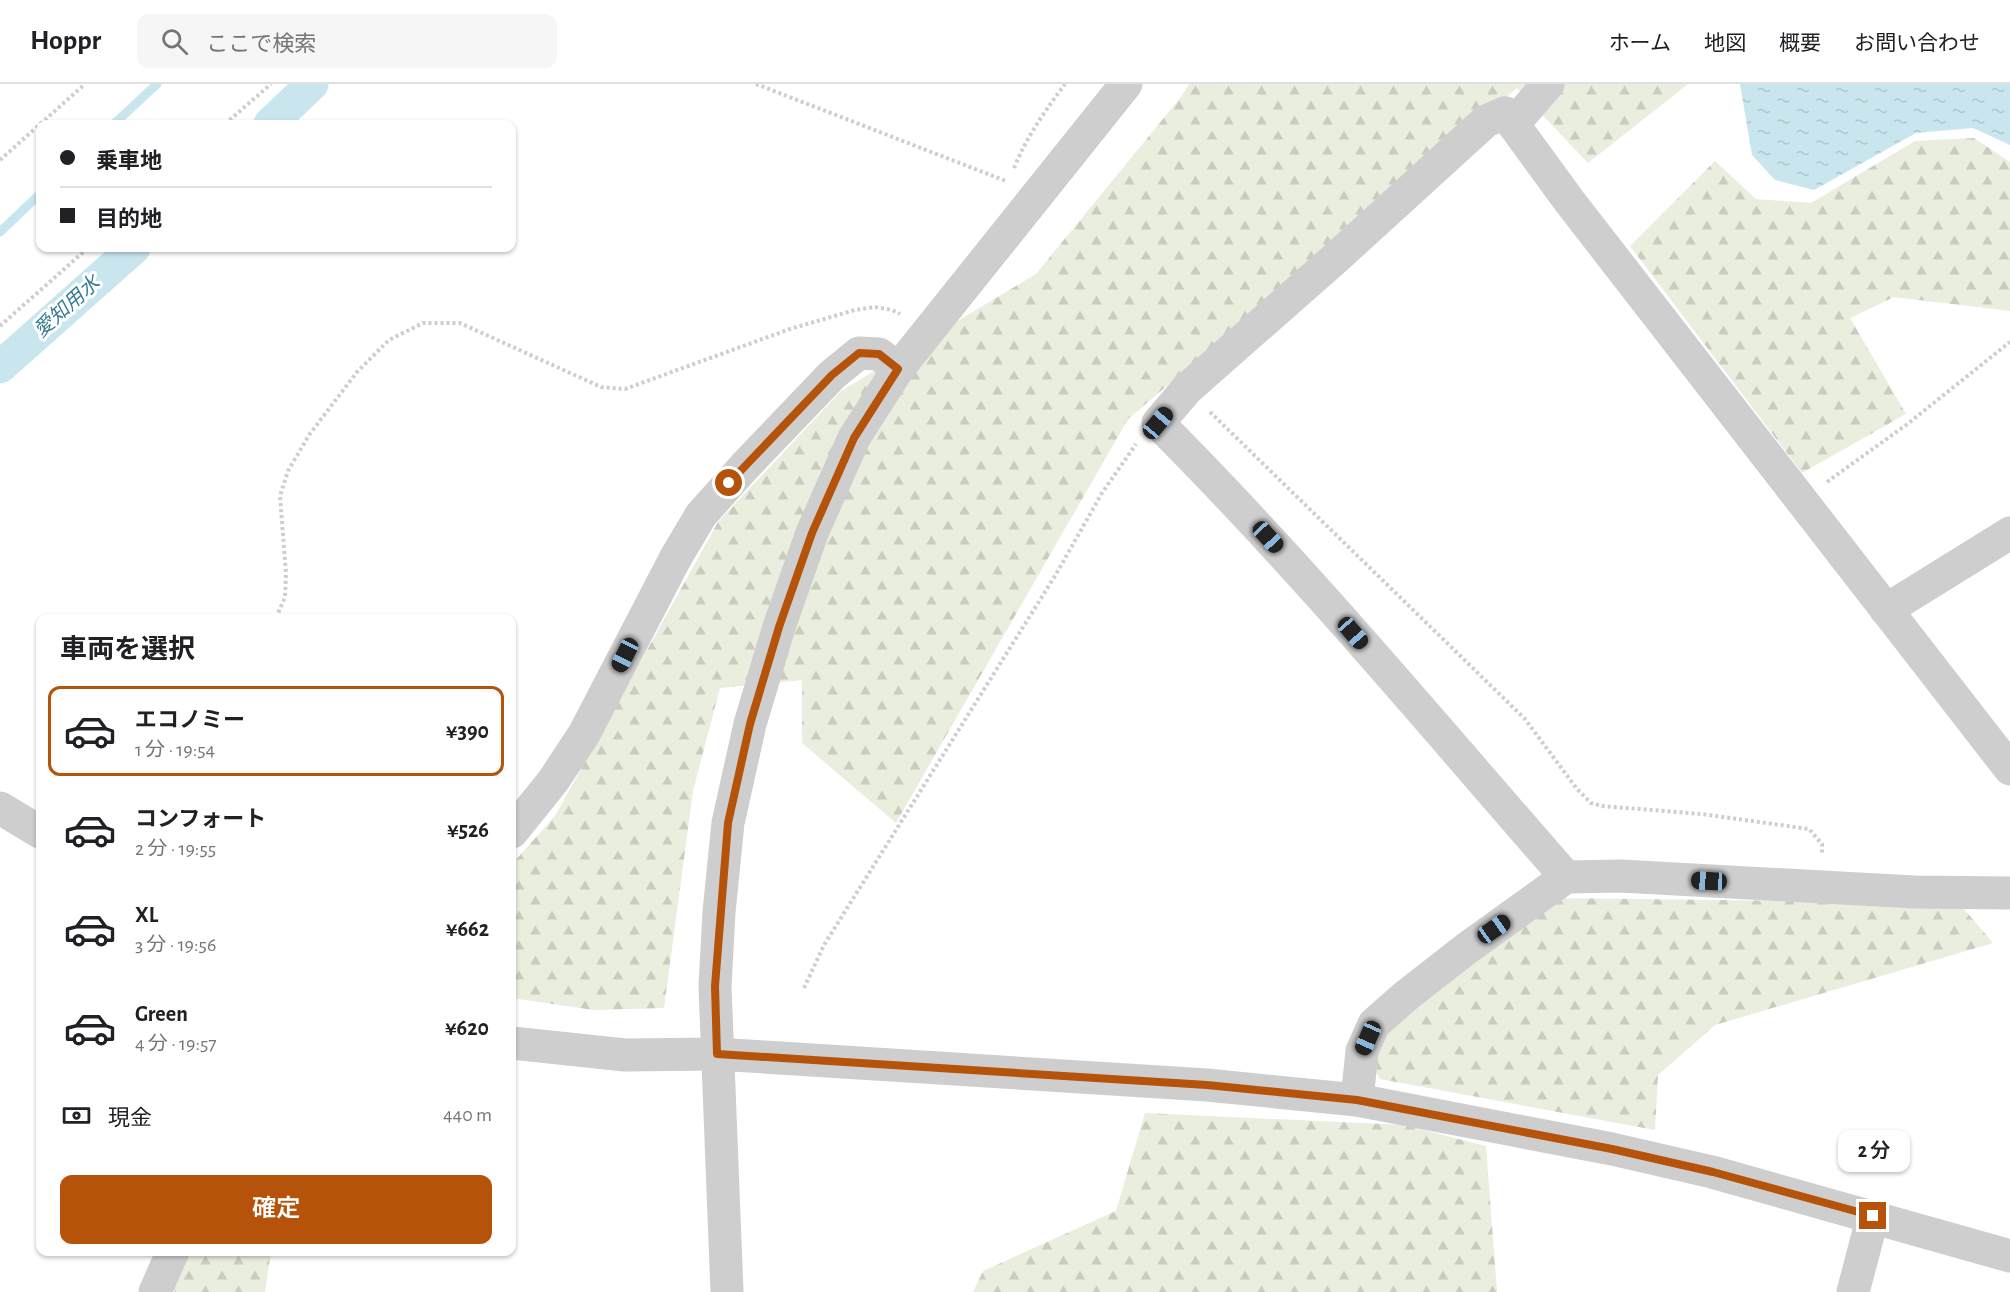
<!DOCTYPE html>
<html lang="ja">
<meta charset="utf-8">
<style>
:root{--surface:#fff;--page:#f6f6f6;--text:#202124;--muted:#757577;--line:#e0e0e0;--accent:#b45309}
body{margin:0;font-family:"Alegreya Sans","Noto Sans JP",sans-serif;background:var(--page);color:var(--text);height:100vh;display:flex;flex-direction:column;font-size:22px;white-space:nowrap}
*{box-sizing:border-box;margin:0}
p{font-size:20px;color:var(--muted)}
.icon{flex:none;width:33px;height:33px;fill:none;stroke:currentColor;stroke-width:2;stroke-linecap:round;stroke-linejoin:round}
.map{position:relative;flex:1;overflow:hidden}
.sheet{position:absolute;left:36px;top:530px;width:480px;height:642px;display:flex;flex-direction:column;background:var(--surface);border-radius:12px;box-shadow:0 2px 4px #0004}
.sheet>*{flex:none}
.banner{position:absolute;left:36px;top:36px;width:480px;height:132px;border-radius:12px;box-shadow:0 2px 4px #0004;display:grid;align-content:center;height:132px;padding:0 24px;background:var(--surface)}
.end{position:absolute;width:27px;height:27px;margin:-14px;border:8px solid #b45309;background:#fff;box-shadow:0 0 0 3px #fff}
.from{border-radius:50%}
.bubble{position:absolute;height:42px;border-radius:12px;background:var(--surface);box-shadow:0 2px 4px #0004;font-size:20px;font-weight:600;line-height:42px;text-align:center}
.car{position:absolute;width:18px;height:36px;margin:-18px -9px;border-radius:8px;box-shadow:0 0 4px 2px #0007;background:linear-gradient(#222 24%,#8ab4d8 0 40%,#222 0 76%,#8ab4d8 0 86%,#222 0)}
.banner b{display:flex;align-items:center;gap:21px;height:57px;font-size:22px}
.banner b+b{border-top:2px solid var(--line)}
.banner i{width:15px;height:15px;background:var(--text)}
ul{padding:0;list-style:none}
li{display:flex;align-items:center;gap:18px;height:90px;margin:0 12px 9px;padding:0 12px;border:3px solid transparent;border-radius:12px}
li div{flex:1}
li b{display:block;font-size:22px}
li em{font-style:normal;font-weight:600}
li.current{border-color:var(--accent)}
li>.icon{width:54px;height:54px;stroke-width:1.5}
h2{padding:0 24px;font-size:27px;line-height:72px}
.pay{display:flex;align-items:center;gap:15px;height:66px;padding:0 24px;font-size:22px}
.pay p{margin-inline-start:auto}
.action{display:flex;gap:12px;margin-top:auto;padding:12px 24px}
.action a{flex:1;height:69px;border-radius:12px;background:var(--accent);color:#fff;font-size:24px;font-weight:600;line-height:69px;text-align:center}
header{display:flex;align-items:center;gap:36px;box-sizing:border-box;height:84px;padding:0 30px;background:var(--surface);border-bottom:2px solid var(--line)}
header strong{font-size:28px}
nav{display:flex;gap:33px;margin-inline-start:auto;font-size:21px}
.search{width:420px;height:54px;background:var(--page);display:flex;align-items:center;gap:15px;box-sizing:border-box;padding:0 21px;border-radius:12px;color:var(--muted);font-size:22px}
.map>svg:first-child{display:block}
</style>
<header>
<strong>Hoppr</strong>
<div class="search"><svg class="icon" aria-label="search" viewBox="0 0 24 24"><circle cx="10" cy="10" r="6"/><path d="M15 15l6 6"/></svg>ここで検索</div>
<nav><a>ホーム</a><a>地図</a><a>概要</a><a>お問い合わせ</a></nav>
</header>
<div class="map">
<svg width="2010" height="1208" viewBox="0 0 2010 1208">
<defs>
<pattern id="forest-firs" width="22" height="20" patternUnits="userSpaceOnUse" patternTransform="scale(1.5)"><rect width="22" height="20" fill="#e9eede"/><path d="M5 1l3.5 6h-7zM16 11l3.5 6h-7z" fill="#c8cdbf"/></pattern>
<pattern id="water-ripples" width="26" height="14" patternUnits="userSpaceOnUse" patternTransform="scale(1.5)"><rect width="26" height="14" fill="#c9e6ef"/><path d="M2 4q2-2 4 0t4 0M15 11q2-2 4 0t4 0" fill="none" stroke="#adc6cd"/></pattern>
</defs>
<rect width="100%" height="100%" fill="#fff"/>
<g fill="url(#forest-firs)">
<polygon points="1189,0 1688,0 1588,79 1517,4 1128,335 896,739 802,659 802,596 720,604 693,707 664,924 594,926 512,914 512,780 555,732 718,438 841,307 1036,190 1181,13"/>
<polygon points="1974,54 2010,78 2010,227 1894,213 1850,234 1906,330 1802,389 1630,162 1715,77 1756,115 1811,119 1915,57"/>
<polygon points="1551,814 1959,819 1993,859 1715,941 1658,991 1655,1046 1380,995 1372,980 1379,951"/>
<polygon points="1145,1029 1404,1041 1486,1062 1497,1208 973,1208 983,1187 1116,1127"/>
<polygon points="157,1167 271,1167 265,1208 175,1208"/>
</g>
<polygon fill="url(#water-ripples)" points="1740,0 2010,0 2010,61 1973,44 1916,49 1814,106 1775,96 1752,71"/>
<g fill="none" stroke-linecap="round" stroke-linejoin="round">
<g stroke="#c9e6ef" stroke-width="9">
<polyline points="114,40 157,0"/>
<polyline points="0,148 40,110"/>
</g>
<g stroke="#c9e6ef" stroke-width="33">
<polyline points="270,40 312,0"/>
<polyline points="0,283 134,164"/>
</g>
<g stroke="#cecece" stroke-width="4" stroke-dasharray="3 3" stroke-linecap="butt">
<polyline points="756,0 1006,97"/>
<polyline points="225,40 271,0"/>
<polyline points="0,76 85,0"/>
<path d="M 1014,84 C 1027,52 1045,27 1065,0"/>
<polyline points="0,242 88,164"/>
<polyline points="1210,328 1525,635 1577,705 1591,719 1602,722 1702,730 1809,745 1822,760 1822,770"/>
<polyline points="1827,398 1910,338 2010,258"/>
<polyline points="276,534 285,513 286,489 280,412 288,387 309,351 357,288 389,256 423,239 460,239 601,303 625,305 790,245 855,226 875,223 892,226 900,230"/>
<polyline points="804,904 824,861 1055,492 1102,409 1136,360"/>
</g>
<g stroke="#cecece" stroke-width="33">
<path d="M 1505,29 L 1486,37 L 1338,172 L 1187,305 L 1158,339 C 1302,483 1432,640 1566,793"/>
<polyline points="1505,29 1570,118 2010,685"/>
<polyline points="1505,29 1517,36 1548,0"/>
<polyline points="1886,526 2010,449"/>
<polyline points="0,724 40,748"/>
<polyline points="512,748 553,697 584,650 676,473 701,431 744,383 832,291 859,269 879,270 898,285"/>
<polyline points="512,959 625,971 717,970 1207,1001 1357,1016 1612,1065 1712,1088 2010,1172"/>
<polyline points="1357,1016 1362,967 1374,940 1407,911 1466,865 1566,793 1621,792 1914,808 2010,809"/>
<polyline points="155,1208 173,1167"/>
<polyline points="727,1208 715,902 719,828 728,739 750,640 779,543 812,449 854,354 898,285 1126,0"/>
<polyline points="1853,1208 1873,1132"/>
</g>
</g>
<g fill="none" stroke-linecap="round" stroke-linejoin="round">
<polyline stroke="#b45309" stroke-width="8" points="729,399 832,291 859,269 879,270 898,285 854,354 812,449 779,543 750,640 728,739 715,902 717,970 1207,1001 1357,1016 1612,1065 1713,1088 1873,1132"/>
</g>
<g text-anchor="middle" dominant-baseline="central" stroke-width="6" stroke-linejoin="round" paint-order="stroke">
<g font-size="20" font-style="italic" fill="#367c92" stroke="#fff">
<text transform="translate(67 223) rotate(-42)">愛知用水</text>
</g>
</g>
</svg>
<i class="end from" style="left:729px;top:399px"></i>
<i class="end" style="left:1873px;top:1132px"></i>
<div class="bubble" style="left:1838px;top:1046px;width:72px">2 分</div>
<i class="car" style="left:1158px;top:339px;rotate:40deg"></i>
<i class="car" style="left:1268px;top:453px;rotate:137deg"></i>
<i class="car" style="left:1353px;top:549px;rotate:139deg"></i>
<i class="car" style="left:625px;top:571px;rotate:207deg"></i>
<i class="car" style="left:1709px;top:797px;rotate:273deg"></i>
<i class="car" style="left:1494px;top:845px;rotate:55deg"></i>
<i class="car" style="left:1368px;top:954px;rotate:204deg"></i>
<div class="banner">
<b><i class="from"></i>乗車地</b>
<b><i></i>目的地</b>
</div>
<section class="sheet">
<h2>車両を選択</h2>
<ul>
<li class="current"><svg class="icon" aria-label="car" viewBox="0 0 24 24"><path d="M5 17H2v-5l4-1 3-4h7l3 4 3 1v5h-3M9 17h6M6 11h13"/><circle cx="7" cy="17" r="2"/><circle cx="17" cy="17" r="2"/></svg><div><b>エコノミー</b><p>1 分 · 19:54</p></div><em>¥390</em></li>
<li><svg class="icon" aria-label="car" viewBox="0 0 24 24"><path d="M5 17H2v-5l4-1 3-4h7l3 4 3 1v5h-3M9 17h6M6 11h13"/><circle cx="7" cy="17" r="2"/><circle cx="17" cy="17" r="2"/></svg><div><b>コンフォート</b><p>2 分 · 19:55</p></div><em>¥526</em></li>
<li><svg class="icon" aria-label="car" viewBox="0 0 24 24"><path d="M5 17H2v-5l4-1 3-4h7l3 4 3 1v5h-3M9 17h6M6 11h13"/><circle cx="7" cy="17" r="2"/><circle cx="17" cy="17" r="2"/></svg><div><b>XL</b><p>3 分 · 19:56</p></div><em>¥662</em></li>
<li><svg class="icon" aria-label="car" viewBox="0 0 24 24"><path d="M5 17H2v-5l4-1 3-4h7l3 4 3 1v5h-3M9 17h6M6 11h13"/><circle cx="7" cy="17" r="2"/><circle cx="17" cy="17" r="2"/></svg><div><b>Green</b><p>4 分 · 19:57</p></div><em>¥620</em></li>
</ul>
<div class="pay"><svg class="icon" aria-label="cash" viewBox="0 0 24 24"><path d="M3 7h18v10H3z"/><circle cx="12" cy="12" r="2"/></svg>現金<p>440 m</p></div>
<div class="action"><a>確定</a></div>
</section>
</div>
